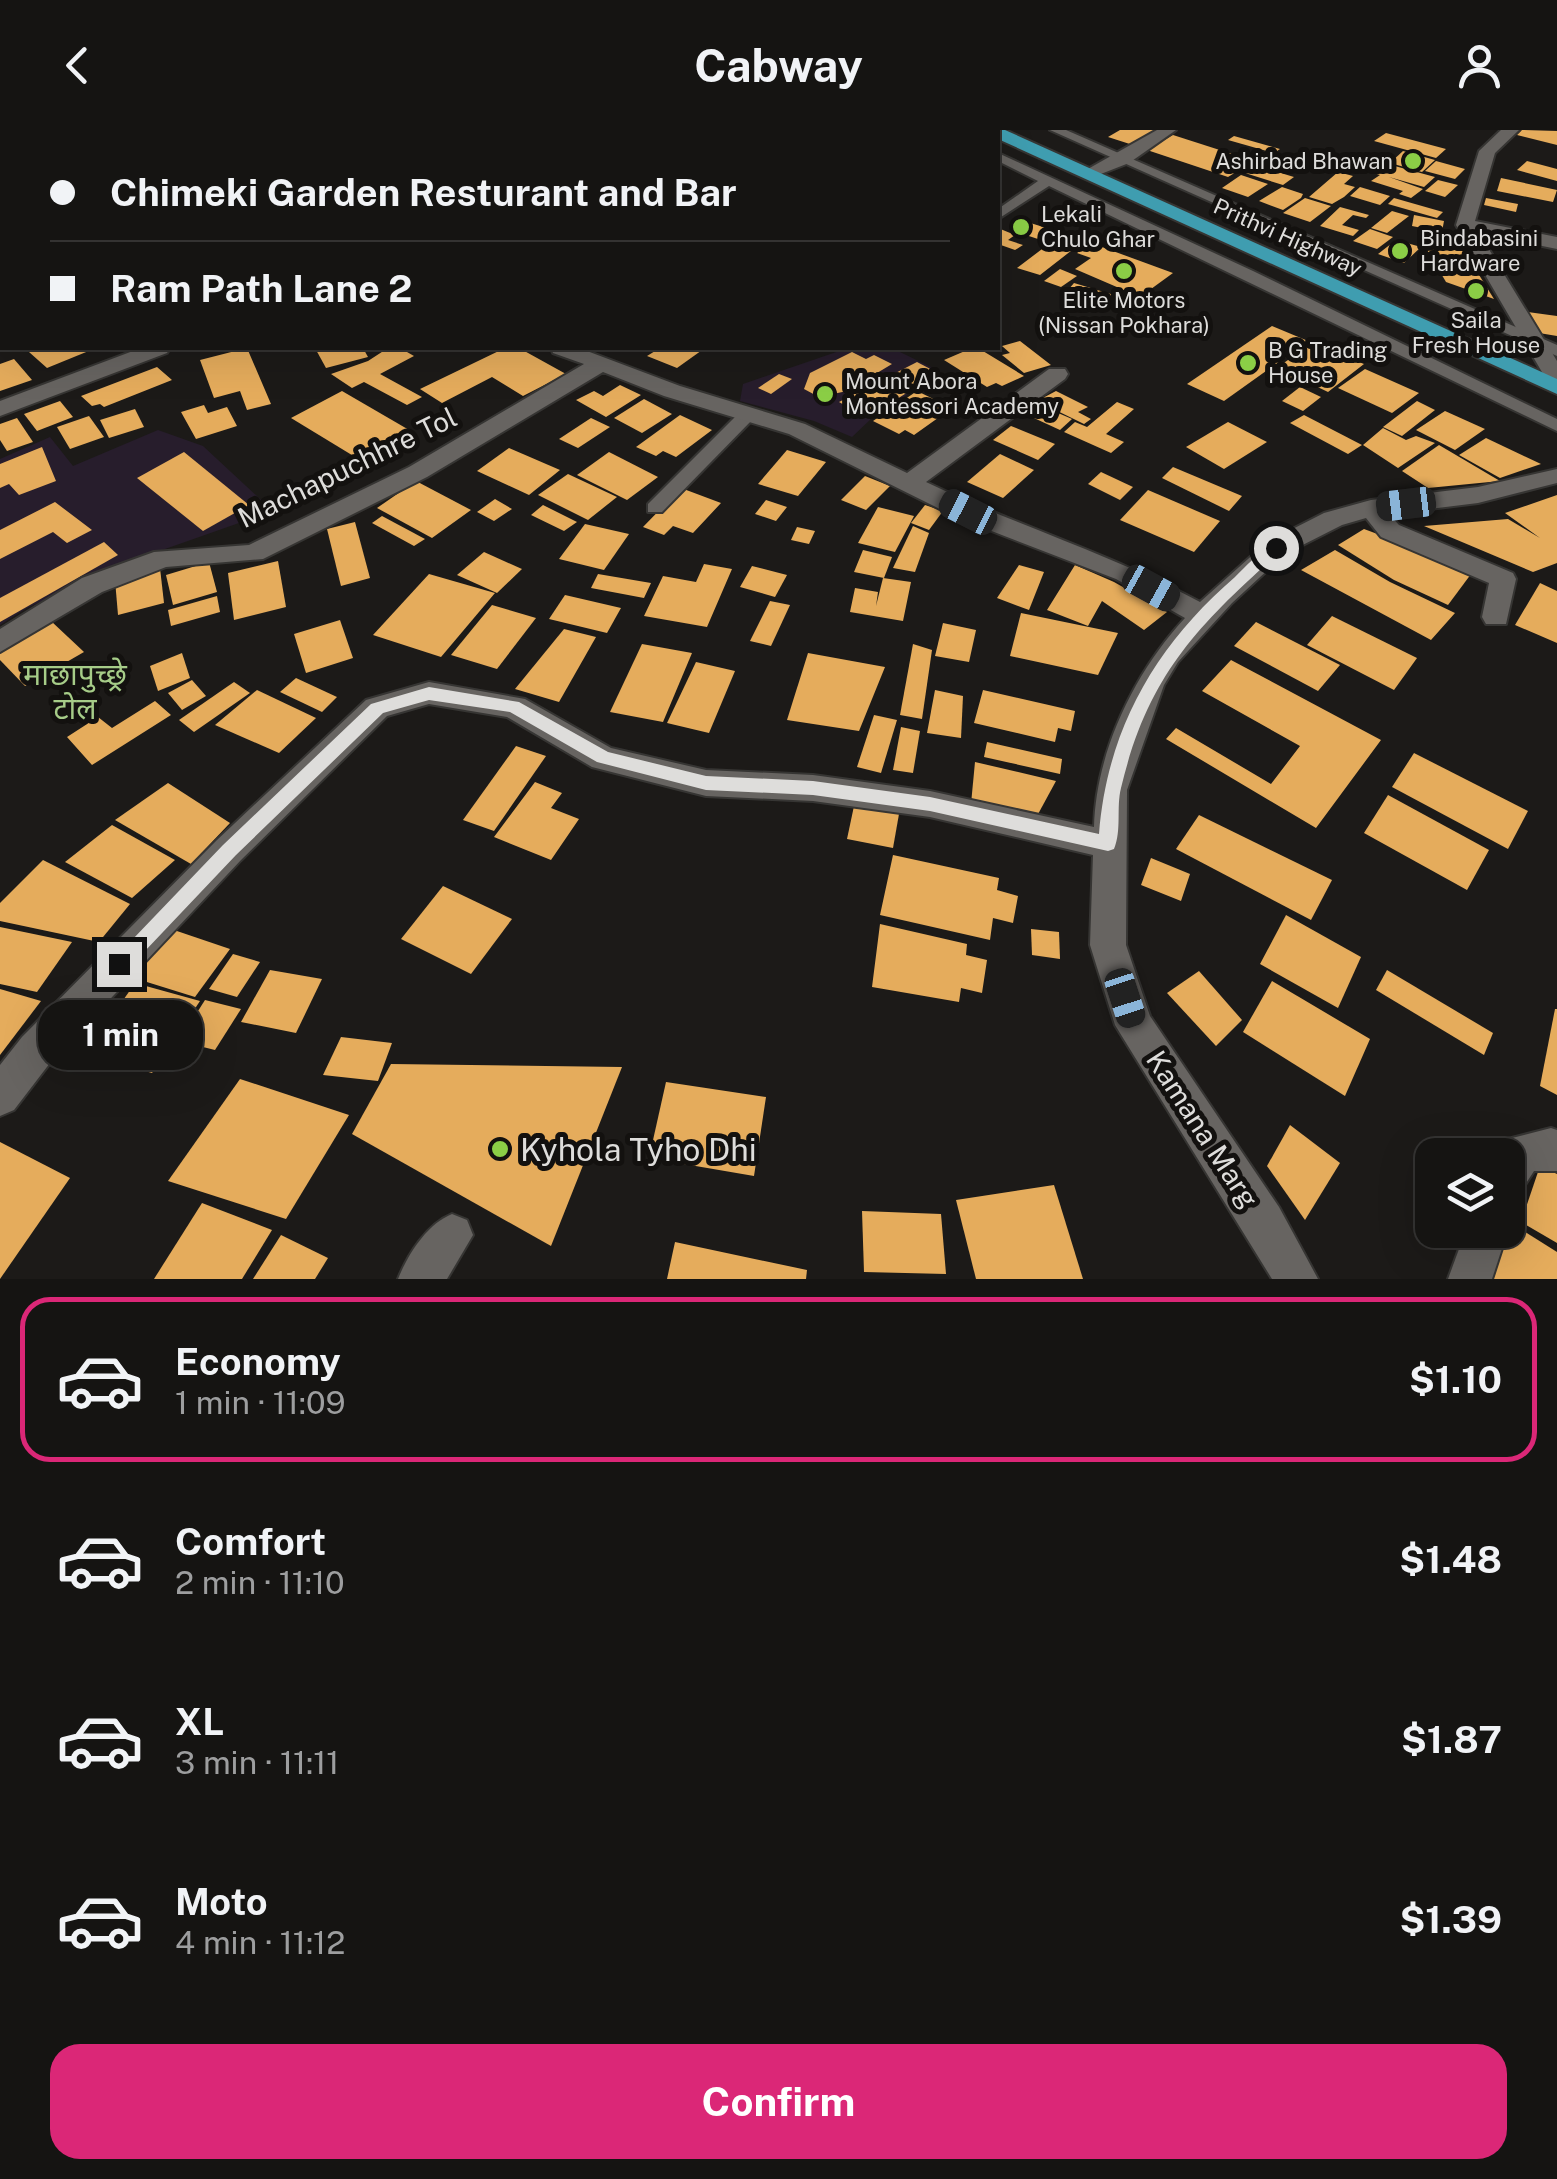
<!DOCTYPE html>
<meta charset="utf-8">
<style>
:root{--surface:#151412;--page:#222120;--text:#f1f3f6;--muted:#9d9e9f;--line:#343332;--accent:#db2777}
body{margin:0;font-family:"Public Sans","Noto Sans Devanagari",sans-serif;background:var(--page);color:var(--text);height:100vh;display:flex;flex-direction:column;font-size:38px;white-space:nowrap}
*{box-sizing:border-box;margin:0}
p{font-size:32px;color:var(--muted)}
.icon{flex:none;width:55px;height:55px;fill:none;stroke:currentColor;stroke-width:2;stroke-linecap:round;stroke-linejoin:round}
.map{position:relative;height:1149px;overflow:hidden}
.details{display:flex;flex-direction:column;background:var(--surface);flex:1}
.details>*{flex:none}
.hud{position:absolute;left:0px;top:0px;width:1000px;height:220px;box-shadow:0 10px 40px #0002,0 0 0 2px var(--line);display:grid;align-content:center;height:220px;padding:0 50px;background:var(--surface)}
.controls{position:absolute;left:1415px;top:1008px;display:grid;gap:20px}
.controls a{display:grid;place-items:center;width:110px;height:110px;border-radius:20px;background:var(--surface);box-shadow:0 10px 40px #0002,0 0 0 2px var(--line);font-size:50px}
.end{position:absolute;width:45px;height:45px;margin:-22px;border:12px solid #dedddb;background:#111;box-shadow:0 0 0 5px #111}
.from{border-radius:50%}
.bubble{position:absolute;height:70px;border-radius:30px;background:var(--surface);box-shadow:0 10px 40px #0002,0 0 0 2px var(--line);font-size:32px;font-weight:700;line-height:70px;text-align:center}
.car{position:absolute;width:30px;height:60px;margin:-30px -15px;border-radius:12px;box-shadow:0 0 8px 2px #0007;background:linear-gradient(#222 24%,#8ab4d8 0 40%,#222 0 76%,#8ab4d8 0 86%,#222 0)}
.hud b{display:flex;align-items:center;gap:35px;height:95px;font-size:38px}
.hud b+b{border-top:2px solid var(--line)}
.hud i{width:25px;height:25px;background:var(--text)}
ul{padding:18px 0 0;list-style:none}
li{display:flex;align-items:center;gap:30px;height:165px;margin:0 20px 15px;padding:0 30px;border:5px solid transparent;border-radius:30px}
li div{flex:1}
li b{display:block;font-size:38px}
li em{font-style:normal;font-weight:700}
li.selected{border-color:var(--accent)}
li>.icon{width:90px;height:90px;stroke-width:1.5}
.primary-button{display:flex;gap:20px;margin-top:auto;padding:20px 50px}
.primary-button a{flex:1;height:115px;border-radius:30px;background:var(--accent);color:#fff;font-size:40px;font-weight:700;line-height:115px;text-align:center}
header{display:flex;justify-content:space-between;align-items:center;height:130px;padding:0 50px;background:var(--surface);font-size:45px;font-weight:700}
.map>svg:first-child{display:block}
</style>
<header><svg class="icon" aria-label="back" viewBox="0 0 24 24"><path d="M15 5l-7 7 7 7"/></svg>Cabway<svg class="icon" aria-label="person" viewBox="0 0 24 24"><circle cx="12" cy="8" r="4"/><path d="M4 21q1-7 8-7t8 7"/></svg></header>
<div class="map">
<svg width="1557" height="1149" viewBox="0 0 1557 1149">
<rect width="100%" height="100%" fill="#1c1a18"/>
<g fill="#271d2c">
<polygon points="848,218 900,222 941,242 872,288 852,307 814,291 740,271 743,254"/>
<polygon points="158,300 203,316 273,381 131,431 27,478 0,495 0,329 50,307 73,336"/>
</g>
<g fill="#e5ac5c">
<polygon points="1120,0 1162,0 1136,16 1108,7"/>
<polygon points="1522,0 1557,1 1557,15 1517,5"/>
<polygon points="1386,3 1446,19 1436,28 1374,11"/>
<polygon points="1173,5 1254,31 1228,47 1147,20"/>
<polygon points="1234,6 1280,19 1274,23 1228,10"/>
<polygon points="1403,21 1435,30 1422,42 1390,33"/>
<polygon points="1436,31 1465,39 1455,49 1425,41"/>
<polygon points="1527,31 1557,39 1557,51 1517,40"/>
<polygon points="1391,35 1435,47 1424,57 1389,47 1423,59 1411,68 1399,64 1403,61 1371,51 1380,45 1364,40 1370,36 1384,40"/>
<polygon points="1257,36 1294,47 1283,55 1245,43"/>
<polygon points="1338,42 1353,46 1344,54 1355,57 1344,67 1332,74 1309,67"/>
<polygon points="1241,45 1268,54 1248,67 1222,58"/>
<polygon points="1501,48 1557,60 1553,72 1497,61"/>
<polygon points="1438,50 1458,55 1445,67 1425,61"/>
<polygon points="1282,57 1303,64 1301,68 1283,80 1259,71"/>
<polygon points="1360,57 1390,66 1380,75 1350,66"/>
<polygon points="1305,68 1331,76 1310,92 1283,83"/>
<polygon points="1394,68 1443,82 1437,88 1388,74"/>
<polygon points="1486,68 1518,74 1516,82 1484,75"/>
<polygon points="1340,77 1369,85 1366,88 1353,85 1342,95 1359,100 1353,106 1320,96"/>
<polygon points="1392,81 1409,86 1387,103 1371,98"/>
<polygon points="1414,85 1444,91 1442,102 1412,96"/>
<polygon points="1024,91 1085,110 1040,145 1017,138 1050,113 1011,100"/>
<polygon points="998,98 1015,105 1008,110 1023,115 1015,120 998,114"/>
<polygon points="1370,99 1393,107 1377,119 1353,111"/>
<polygon points="1396,110 1421,117 1404,133 1378,124"/>
<polygon points="1091,113 1173,143 1140,167 1075,139 1091,128 1077,123"/>
<polygon points="1423,113 1461,116 1494,169 1446,152"/>
<polygon points="1060,139 1077,146 1061,157 1044,151"/>
<polygon points="1074,153 1114,165 1106,175 1062,167"/>
<polygon points="1521,181 1557,186 1557,206 1533,202"/>
<polygon points="1272,196 1308,211 1224,271 1187,254"/>
<polygon points="1020,211 1051,235 1024,243 1002,225 1010,223 1002,216"/>
<polygon points="1312,213 1364,234 1328,262 1303,250 1294,257 1267,245"/>
<polygon points="41,218 96,218 47,238 29,222"/>
<polygon points="247,218 271,274 247,280 240,261 214,268 200,230"/>
<polygon points="315,218 363,218 368,227 326,238"/>
<polygon points="388,218 400,218 414,226 380,244 422,267 407,275 364,252 352,258 331,244 368,231"/>
<polygon points="505,218 519,218 566,244 523,266 492,247 442,273 420,259"/>
<polygon points="660,218 705,218 677,238 647,226"/>
<polygon points="972,218 978,218 1024,246 1002,256 996,253 987,257 944,230"/>
<polygon points="852,222 866,229 874,225 892,234 847,261 819,267 804,259 810,243"/>
<polygon points="14,229 32,250 0,261 0,234"/>
<polygon points="917,232 938,243 867,288 839,272"/>
<polygon points="157,237 172,250 104,277 100,274 92,276 81,266"/>
<polygon points="1365,239 1419,263 1392,283 1338,258"/>
<polygon points="779,244 792,249 771,264 758,258"/>
<polygon points="620,255 641,265 606,287 576,270 594,261 603,266"/>
<polygon points="1300,257 1321,267 1303,281 1282,271"/>
<polygon points="342,261 416,304 365,333 291,288"/>
<polygon points="917,261 952,278 914,305 905,300 899,304 873,291"/>
<polygon points="1056,261 1088,277 1078,282 1091,289 1084,294 1037,271"/>
<polygon points="644,269 672,284 642,303 614,288"/>
<polygon points="60,271 73,287 37,301 24,284"/>
<polygon points="1417,271 1435,280 1402,306 1383,297"/>
<polygon points="1117,272 1134,279 1106,304 1124,312 1111,323 1064,302 1075,292 1087,297"/>
<polygon points="1035,273 1072,289 1060,300 1023,283"/>
<polygon points="204,275 208,283 227,277 237,296 196,309 181,282"/>
<polygon points="135,279 144,297 109,308 100,290"/>
<polygon points="1445,281 1485,299 1455,320 1416,300"/>
<polygon points="680,285 712,300 676,327 663,321 656,326 636,317"/>
<polygon points="1304,285 1362,315 1348,324 1290,293"/>
<polygon points="89,286 104,307 70,319 57,297"/>
<polygon points="17,288 33,312 7,321 0,310 0,294"/>
<polygon points="591,288 610,297 578,318 559,309"/>
<polygon points="1228,292 1267,312 1224,339 1186,317"/>
<polygon points="1011,296 1055,314 1038,330 993,310"/>
<polygon points="1383,298 1406,310 1416,306 1435,313 1398,338 1363,315"/>
<polygon points="1486,308 1541,334 1500,348 1459,325"/>
<polygon points="1439,315 1500,351 1428,358 1402,341"/>
<polygon points="42,317 56,351 19,365 9,354 0,358 0,334"/>
<polygon points="509,318 560,340 529,365 477,341"/>
<polygon points="787,320 826,332 798,366 758,354"/>
<polygon points="184,322 249,375 203,401 137,348"/>
<polygon points="609,322 658,347 627,370 577,345"/>
<polygon points="1000,324 1034,340 1003,368 967,352"/>
<polygon points="1173,337 1242,366 1229,381 1162,348"/>
<polygon points="1101,342 1133,357 1120,370 1088,354"/>
<polygon points="568,344 617,367 588,390 538,365"/>
<polygon points="865,346 890,356 866,380 841,370"/>
<polygon points="416,351 471,380 432,408 377,378"/>
<polygon points="681,358 721,373 693,403 673,396 664,405 643,397"/>
<polygon points="1148,360 1220,391 1194,422 1120,390"/>
<polygon points="1557,365 1557,433 1533,442 1424,396 1508,389 1540,408 1505,383"/>
<polygon points="495,369 512,379 494,391 477,382"/>
<polygon points="766,370 787,377 776,391 755,384"/>
<polygon points="55,372 92,400 67,413 53,402 0,429 0,400"/>
<polygon points="543,375 577,392 564,401 531,385"/>
<polygon points="925,375 943,381 929,400 911,393"/>
<polygon points="878,377 914,386 895,422 858,413"/>
<polygon points="382,386 425,409 414,416 372,393"/>
<polygon points="355,392 370,448 341,456 327,399"/>
<polygon points="585,394 629,404 604,440 559,429"/>
<polygon points="913,396 929,403 915,442 893,438"/>
<polygon points="797,397 815,401 809,414 791,410"/>
<polygon points="1364,399 1474,440 1448,475 1394,450 1338,415"/>
<polygon points="104,412 118,425 0,492 0,468"/>
<polygon points="863,420 892,427 884,448 854,442"/>
<polygon points="1335,420 1390,452 1455,483 1431,510 1301,440"/>
<polygon points="484,422 522,439 497,463 457,445"/>
<polygon points="278,431 286,477 234,490 228,443"/>
<polygon points="209,432 217,462 173,475 166,445"/>
<polygon points="704,434 732,439 707,497 644,486 663,446 696,452"/>
<polygon points="1019,435 1044,442 1029,480 997,468"/>
<polygon points="1075,435 1114,452 1167,482 1144,500 1102,471 1088,496 1047,480"/>
<polygon points="752,436 787,445 775,467 740,457"/>
<polygon points="160,438 164,473 118,485 115,450"/>
<polygon points="429,444 495,463 441,527 373,505"/>
<polygon points="598,444 651,453 644,468 591,458"/>
<polygon points="883,448 911,452 903,491 850,482 855,458 878,462 876,476"/>
<polygon points="1540,453 1557,461 1557,513 1515,495"/>
<polygon points="565,465 621,478 607,503 549,489"/>
<polygon points="217,466 220,482 171,496 168,480"/>
<polygon points="770,471 790,475 771,516 750,511"/>
<polygon points="492,475 536,488 497,539 451,525"/>
<polygon points="1021,483 1118,503 1098,545 1010,526"/>
<polygon points="1332,486 1417,528 1394,560 1307,515"/>
<polygon points="340,490 353,528 306,543 294,504"/>
<polygon points="51,491 84,522 25,556 0,530 0,519"/>
<polygon points="1256,492 1340,535 1318,561 1234,516"/>
<polygon points="943,493 976,500 969,532 935,526"/>
<polygon points="564,499 596,507 559,572 515,559"/>
<polygon points="642,514 692,523 663,592 610,582"/>
<polygon points="913,514 932,520 922,589 900,585"/>
<polygon points="182,523 190,548 158,561 150,536"/>
<polygon points="808,523 885,537 859,601 787,590"/>
<polygon points="1231,530 1381,610 1316,698 1166,609 1176,598 1271,654 1300,616 1202,561"/>
<polygon points="696,532 735,541 709,603 667,593"/>
<polygon points="296,548 337,567 322,582 280,562"/>
<polygon points="192,550 206,566 182,580 168,563"/>
<polygon points="234,552 250,563 194,602 179,590"/>
<polygon points="257,560 316,588 279,623 215,595"/>
<polygon points="935,560 963,566 961,608 927,603"/>
<polygon points="983,560 1075,581 1071,601 1058,598 1055,612 974,593"/>
<polygon points="155,571 171,585 92,635 67,607 98,587 112,598"/>
<polygon points="874,585 897,590 881,643 857,637"/>
<polygon points="901,597 920,601 913,643 893,640"/>
<polygon points="987,612 1062,629 1060,644 984,627"/>
<polygon points="516,616 546,626 494,701 463,690"/>
<polygon points="1414,623 1528,681 1508,719 1392,657"/>
<polygon points="975,632 1056,651 1037,686 971,674"/>
<polygon points="535,652 562,663 551,678 579,689 551,730 494,707"/>
<polygon points="168,653 230,693 191,734 115,690"/>
<polygon points="1388,665 1489,720 1467,760 1364,703"/>
<polygon points="854,676 899,684 893,718 847,709"/>
<polygon points="1199,685 1332,750 1311,790 1176,719"/>
<polygon points="112,695 175,730 132,768 65,732"/>
<polygon points="893,725 999,748 997,760 1018,766 1013,793 993,788 990,810 880,785"/>
<polygon points="1151,728 1190,744 1181,771 1141,755"/>
<polygon points="43,730 130,774 99,812 0,791 0,773"/>
<polygon points="443,756 512,789 471,844 401,809"/>
<polygon points="1286,785 1361,827 1338,878 1260,834"/>
<polygon points="880,794 967,814 966,825 987,830 982,863 961,858 959,872 872,857"/>
<polygon points="0,797 72,812 37,862 0,854"/>
<polygon points="171,799 230,819 195,867 134,848"/>
<polygon points="1031,799 1059,802 1060,829 1032,825"/>
<polygon points="233,824 260,832 237,867 209,859"/>
<polygon points="270,840 322,849 296,903 241,892"/>
<polygon points="1387,840 1493,903 1484,925 1376,860"/>
<polygon points="1199,841 1242,890 1216,916 1167,863"/>
<polygon points="1272,851 1370,909 1345,966 1243,902"/>
<polygon points="135,853 200,871 152,943 86,924"/>
<polygon points="0,859 41,871 0,925"/>
<polygon points="205,870 241,879 215,920 179,911"/>
<polygon points="1555,879 1557,879 1557,965 1540,956"/>
<polygon points="341,907 392,913 378,951 323,945"/>
<polygon points="391,934 622,937 551,1116 352,1004"/>
<polygon points="240,949 349,985 286,1089 168,1051"/>
<polygon points="666,952 766,967 754,1046 649,1028"/>
<polygon points="1290,995 1340,1033 1305,1090 1267,1036"/>
<polygon points="0,1012 70,1048 0,1149"/>
<polygon points="1540,1036 1557,1044 1557,1113 1521,1092"/>
<polygon points="1054,1055 1083,1149 976,1149 956,1070"/>
<polygon points="202,1073 272,1100 242,1149 154,1149"/>
<polygon points="862,1081 941,1084 946,1144 864,1142"/>
<polygon points="1511,1093 1557,1122 1557,1149 1493,1149"/>
<polygon points="281,1105 328,1128 315,1149 253,1149"/>
<polygon points="675,1112 807,1140 806,1149 667,1149"/>
</g>
<g fill="none" stroke-linecap="round" stroke-linejoin="round">
<g stroke="#363533" stroke-width="4">
<g id="lane">
<polygon points="926,0 943,0 944,2 928,2"/>
<polygon points="1050,0 1066,0 1557,215 1557,226"/>
<polygon points="998,23 1253,141 1557,289 1557,301 1049,56 998,89 998,79 1038,51 998,31"/>
<polygon points="748,279 754,280 754,288 662,382 648,382 648,374 742,280"/>
</g>
</g>
<g stroke="#363533" stroke-width="4">
<g id="street">
<polygon points="80,0 96,0 97,2 81,2"/>
<polygon points="493,0 512,0 513,2 495,2"/>
<polygon points="1157,0 1176,0 1129,33 1088,49 1079,44"/>
<polygon points="1501,0 1519,0 1495,23 1475,91 1557,107 1557,119 1479,103 1557,231 1557,256 1546,249 1456,95 1479,21"/>
<polygon points="141,218 170,218 167,223 0,286 0,271"/>
<path d="M 551,218 L 579,218 L 680,256 L 805,294 L 907,343 L 1049,239 L 1065,239 L 1068,244 L 1065,249 L 926,352 C 1017,396 1111,424 1200,472 L 1267,412 L 1324,383 L 1371,370 L 1478,357 L 1557,339 L 1557,353 L 1478,373 L 1389,384 L 1399,395 L 1513,443 L 1516,449 L 1506,494 L 1486,494 L 1482,487 L 1489,453 L 1381,407 L 1366,388 L 1342,395 L 1285,424 L 1232,473 L 1178,532 L 1164,555 L 1127,660 L 1126,815 L 1150,886 L 1279,1077 L 1318,1149 L 1272,1149 L 1115,895 L 1090,815 L 1093,725 L 930,687 L 813,671 L 706,666 L 592,637 L 507,587 L 429,574 L 387,586 L 241,730 L 50,933 L 14,980 L 0,986 L 0,935 L 22,907 L 217,710 L 366,570 L 429,552 L 525,569 L 611,618 L 706,640 L 813,645 L 930,661 L 1094,697 C 1096,622 1134,543 1185,488 L 1116,449 L 958,388 L 789,304 L 664,266 L 603,242 L 427,347 L 263,429 L 166,437 L 102,462 L 0,522 L 0,499 L 82,448 L 154,422 L 249,415 L 409,337 L 584,234 L 553,223 Z"/>
<polygon points="1551,998 1557,1000 1557,1041 1534,1041 1523,1058 1508,1064 1508,1025 1496,1025 1508,1009"/>
<path d="M 452,1084 L 467,1090 L 473,1105 L 447,1149 L 398,1149 C 408,1124 427,1094 452,1084 Z"/>
<polygon points="1508,1098 1508,1100 1492,1149 1448,1149 1466,1100"/>
</g>
</g>
<g stroke="#363533" stroke-width="4">
<polygon id="highway" points="992,0 1005,0 1557,249 1557,264 998,9 998,2 990,2"/>
</g>
<use href="#lane" fill="#676461" fill-rule="evenodd"/>
<use href="#street" fill="#676461" fill-rule="evenodd"/>
<use href="#highway" fill="#3f9db0" fill-rule="evenodd"/>
</g>
<path fill="#dedddb" d="M 1276,413 L 1283,418 L 1281,421 C 1197,496 1148,545 1121,658 C 1116,678 1122,700 1114,719 L 1108,721 L 930,681 L 813,665 L 706,660 L 597,632 L 510,582 L 429,570 L 383,583 L 236,725 L 126,841 L 112,841 L 109,834 L 223,715 L 371,574 L 429,557 L 519,572 L 608,622 L 706,646 L 813,651 L 930,667 L 1099,704 C 1107,599 1156,515 1235,447 C 1247,435 1261,420 1276,413 Z"/>
<g fill="#8bce46" stroke="#13110f" stroke-width="4">
<circle cx="1413" cy="31" r="10"/>
<circle cx="1021" cy="97" r="10"/>
<circle cx="1400" cy="121" r="10"/>
<circle cx="1124" cy="141" r="10"/>
<circle cx="1476" cy="161" r="10"/>
<circle cx="1248" cy="233" r="10"/>
<circle cx="825" cy="264" r="10"/>
<circle cx="500" cy="1019" r="10"/>
</g>
<g text-anchor="middle" dominant-baseline="central" stroke-width="10" stroke-linejoin="round" paint-order="stroke">
<g font-size="22" fill="#dedddb" stroke="#13110f" text-anchor="start">
<text x="1393" y="31" text-anchor="end">Ashirbad Bhawan</text>
<text x="1041" y="84">Lekali<tspan x="1041" dy="25">Chulo Ghar</tspan></text>
<text x="1420" y="108">Bindabasini<tspan x="1420" dy="25">Hardware</tspan></text>
<text x="1124" y="170" text-anchor="middle">Elite Motors<tspan x="1124" dy="25">(Nissan Pokhara)</tspan></text>
<text x="1476" y="190" text-anchor="middle">Saila<tspan x="1476" dy="25">Fresh House</tspan></text>
<text x="1268" y="220">B G Trading<tspan x="1268" dy="25">House</tspan></text>
<text x="845" y="251">Mount Abora<tspan x="845" dy="25">Montessori Academy</tspan></text>
</g>
<g font-size="22" fill="#dedddb" stroke="#13110f">
<text transform="translate(1288 107) rotate(24)">Prithvi Highway</text>
</g>
<g font-size="28" fill="#dedddb" stroke="#13110f">
<text transform="translate(347 337) rotate(-26)">Machapuchhre Tol</text>
<text transform="translate(1203 999) rotate(57)">Kamana Marg</text>
</g>
<g font-size="30" fill="#a6cc88" stroke="#13110f">
<text x="75" y="544">माछापुच्छ्रे<tspan x="75" dy="34">टोल</tspan></text>
</g>
<g font-size="32" fill="#dedddb" stroke="#13110f" text-anchor="start">
<text x="520" y="1019">Kyhola Tyho Dhi</text>
</g>
</g>
</svg>
<div class="controls">
<a><svg class="icon" aria-label="layers" viewBox="0 0 24 24"><path d="M12 4l9 5-9 5-9-5zM3 14l9 5 9-5"/></svg></a>
</div>
<i class="end from" style="left:1276px;top:418px"></i>
<i class="end" style="left:119px;top:834px"></i>
<div class="bubble" style="left:38px;top:870px;width:165px">1 min</div>
<i class="car" style="left:1406px;top:374px;rotate:263deg"></i>
<i class="car" style="left:968px;top:382px;rotate:297deg"></i>
<i class="car" style="left:1151px;top:458px;rotate:119deg"></i>
<i class="car" style="left:1125px;top:868px;rotate:162deg"></i>
<div class="hud">
<b><i class="from"></i>Chimeki Garden Resturant and Bar</b>
<b><i></i>Ram Path Lane 2</b>
</div>
</div>
<section class="details">
<ul>
<li class="selected"><svg class="icon" aria-label="car" viewBox="0 0 24 24"><path d="M5 17H2v-5l4-1 3-4h7l3 4 3 1v5h-3M9 17h6M6 11h13"/><circle cx="7" cy="17" r="2"/><circle cx="17" cy="17" r="2"/></svg><div><b>Economy</b><p>1 min · 11:09</p></div><em>$1.10</em></li>
<li><svg class="icon" aria-label="car" viewBox="0 0 24 24"><path d="M5 17H2v-5l4-1 3-4h7l3 4 3 1v5h-3M9 17h6M6 11h13"/><circle cx="7" cy="17" r="2"/><circle cx="17" cy="17" r="2"/></svg><div><b>Comfort</b><p>2 min · 11:10</p></div><em>$1.48</em></li>
<li><svg class="icon" aria-label="car" viewBox="0 0 24 24"><path d="M5 17H2v-5l4-1 3-4h7l3 4 3 1v5h-3M9 17h6M6 11h13"/><circle cx="7" cy="17" r="2"/><circle cx="17" cy="17" r="2"/></svg><div><b>XL</b><p>3 min · 11:11</p></div><em>$1.87</em></li>
<li><svg class="icon" aria-label="car" viewBox="0 0 24 24"><path d="M5 17H2v-5l4-1 3-4h7l3 4 3 1v5h-3M9 17h6M6 11h13"/><circle cx="7" cy="17" r="2"/><circle cx="17" cy="17" r="2"/></svg><div><b>Moto</b><p>4 min · 11:12</p></div><em>$1.39</em></li>
</ul>
<div class="primary-button"><a>Confirm</a></div>
</section>
